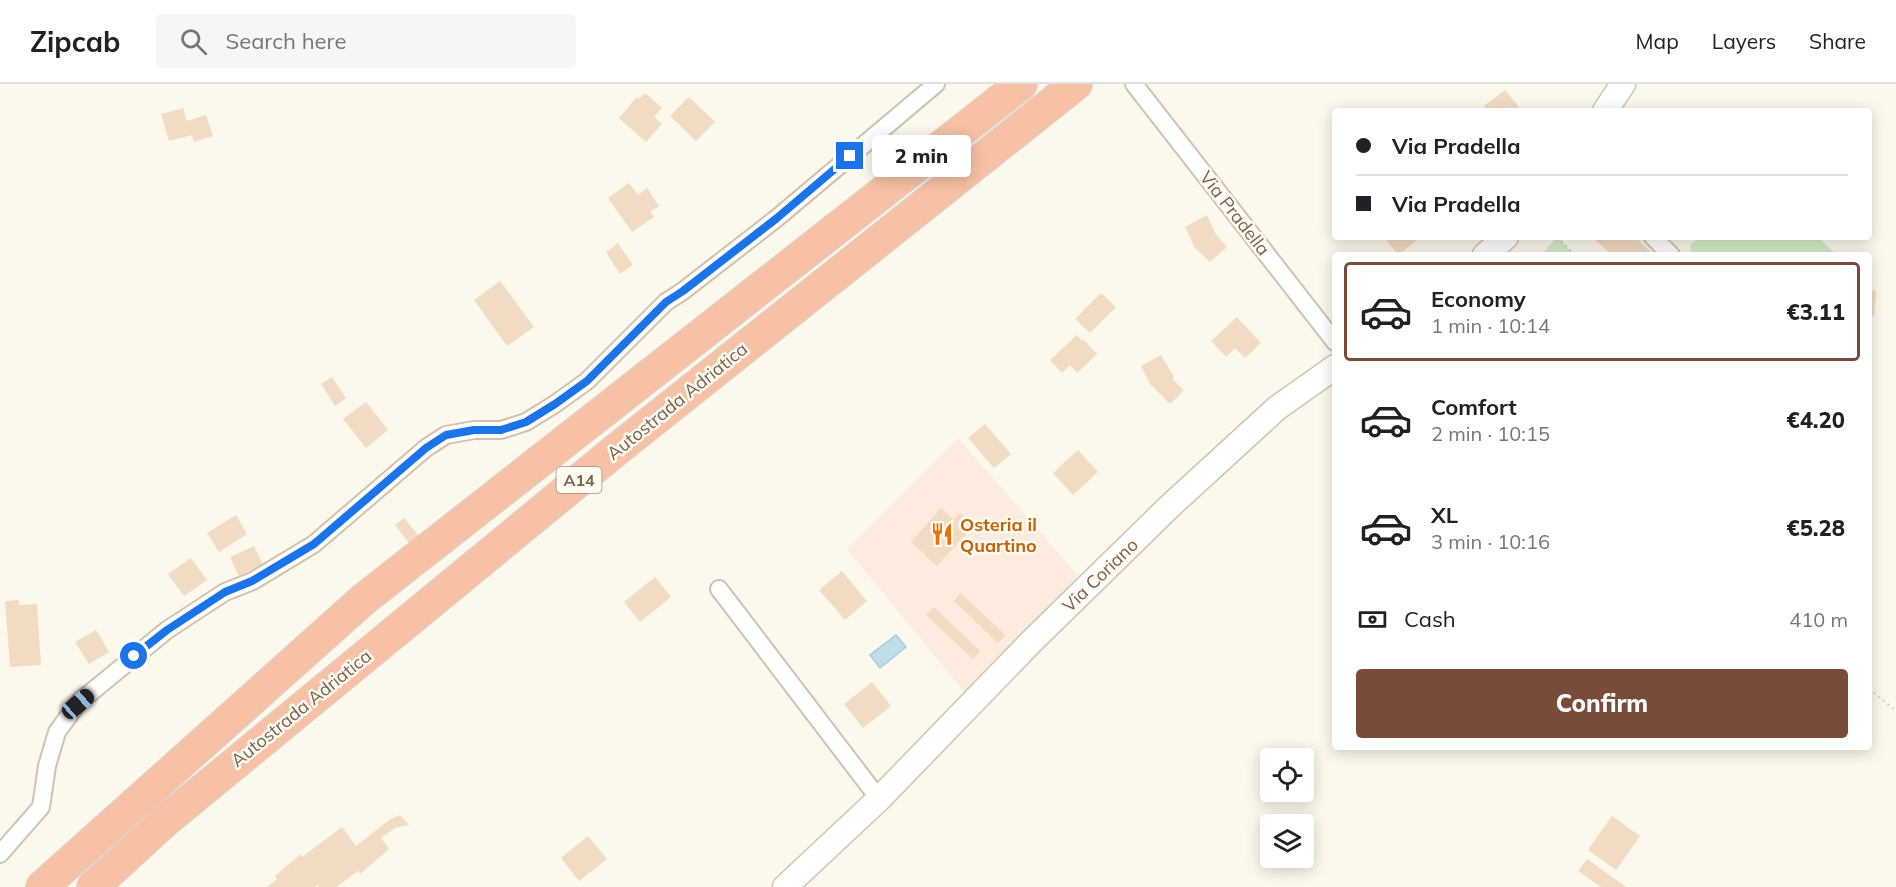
<!DOCTYPE html>
<meta charset="utf-8">
<style>
:root{--surface:#fff;--page:#f6f6f6;--text:#202124;--muted:#757577;--line:#e0e0e0;--accent:#794c39}
body{margin:0;font-family:Mulish,sans-serif;background:var(--page);color:var(--text);height:100vh;display:flex;flex-direction:column;font-size:22px;white-space:nowrap}
*{box-sizing:border-box;margin:0}
p{font-size:20px;color:var(--muted)}
.icon{flex:none;width:33px;height:33px;fill:none;stroke:currentColor;stroke-width:2;stroke-linecap:round;stroke-linejoin:round}
.map{position:relative;flex:1;overflow:hidden}
.side{position:absolute;left:1332px;top:168px;width:540px;height:498px;display:flex;flex-direction:column;background:var(--surface);border-radius:6px;box-shadow:0 3px 15px #0003}
.side>*{flex:none}
.banner{position:absolute;left:1332px;top:24px;width:540px;height:132px;border-radius:6px;box-shadow:0 3px 15px #0003;display:grid;align-content:center;height:132px;padding:0 24px;background:var(--surface)}
.tools{position:absolute;left:1260px;top:664px;display:grid;gap:12px}
.tools a{display:grid;place-items:center;width:54px;height:54px;border-radius:6px;background:var(--surface);box-shadow:0 3px 15px #0003;font-size:30px}
.end{position:absolute;width:27px;height:27px;margin:-14px;border:8px solid #1a73e8;background:#fff;box-shadow:0 0 0 3px #fff}
.from{border-radius:50%}
.bubble{position:absolute;height:42px;border-radius:6px;background:var(--surface);box-shadow:0 3px 15px #0003;font-size:20px;font-weight:800;line-height:42px;text-align:center}
.car{position:absolute;width:18px;height:36px;margin:-18px -9px;border-radius:8px;box-shadow:0 0 4px 2px #0007;background:linear-gradient(#222 24%,#8ab4d8 0 40%,#222 0 76%,#8ab4d8 0 86%,#222 0)}
.banner b{display:flex;align-items:center;gap:21px;height:57px;font-size:22px}
.banner b+b{border-top:2px solid var(--line)}
.banner i{width:15px;height:15px;background:var(--text)}
ul{padding:10px 0 0;list-style:none}
li{display:flex;align-items:center;gap:18px;height:99px;margin:0 12px 9px;padding:0 12px;border:3px solid transparent;border-radius:6px}
li div{flex:1}
li b{display:block;font-size:22px}
li em{font-style:normal;font-weight:800}
li.active{border-color:var(--accent)}
li>.icon{width:54px;height:54px;stroke-width:1.5}
.pay{display:flex;align-items:center;gap:15px;height:66px;padding:0 24px;font-size:22px}
.pay p{margin-inline-start:auto}
.button{display:flex;gap:12px;margin-top:auto;padding:12px 24px}
.button a{flex:1;height:69px;border-radius:6px;background:var(--accent);color:#fff;font-size:24px;font-weight:800;line-height:69px;text-align:center}
header{display:flex;align-items:center;gap:36px;box-sizing:border-box;height:84px;padding:0 30px;background:var(--surface);border-bottom:2px solid var(--line)}
header strong{font-size:28px}
nav{display:flex;gap:33px;margin-inline-start:auto;font-size:21px}
.search{width:420px;height:54px;background:var(--page);display:flex;align-items:center;gap:15px;box-sizing:border-box;padding:0 21px;border-radius:6px;color:var(--muted);font-size:22px}
.map>svg:first-child{display:block}
</style>
<header>
<strong>Zipcab</strong>
<div class="search"><svg class="icon" aria-label="search" viewBox="0 0 24 24"><circle cx="10" cy="10" r="6"/><path d="M15 15l6 6"/></svg>Search here</div>
<nav><a>Map</a><a>Layers</a><a>Share</a></nav>
</header>
<div class="map">
<svg width="1896" height="803" viewBox="0 0 1896 803">
<rect width="100%" height="100%" fill="#fdf8ec"/>
<polygon fill="#fdebe0" points="958,354 1080,494 965,609 847,465"/>
<g fill="#d4ecc9">
<polygon points="1557,153 1575,171 1541,171"/>
<polygon points="1701,153 1818,153 1837,171 1692,171 1690,161"/>
</g>
<polygon fill="#bfdee7" stroke="#a5ccd9" stroke-width="1.5" points="896,551 906,563 880,584 870,571"/>
<g fill="#f2dbc3">
<polygon points="1505,6 1522,27 1487,27 1484,22"/>
<polygon points="645,9 662,24 654,33 662,40 646,58 619,34 637,13 639,15"/>
<polygon points="689,13 715,38 696,57 670,32"/>
<polygon points="183,24 187,37 206,31 213,52 194,58 192,51 169,57 161,30"/>
<polygon points="629,99 638,111 647,104 659,122 650,128 654,133 632,148 608,114"/>
<polygon points="1207,131 1215,149 1227,163 1210,178 1195,164 1185,143"/>
<polygon points="1384,153 1417,153 1419,155 1398,171"/>
<polygon points="1592,153 1635,153 1654,171 1612,171"/>
<polygon points="618,159 633,181 620,190 606,168"/>
<polygon points="500,197 534,243 507,262 474,216"/>
<polygon points="1869,206 1876,207 1874,232 1869,232"/>
<polygon points="1101,209 1116,223 1090,249 1075,235"/>
<polygon points="1237,233 1261,259 1245,274 1235,264 1226,273 1211,257"/>
<polygon points="1077,251 1082,257 1084,256 1097,270 1077,289 1070,281 1062,289 1050,276"/>
<polygon points="1869,262 1872,262 1871,284 1869,284"/>
<polygon points="1161,271 1174,293 1172,295 1184,306 1170,320 1150,300 1141,282"/>
<polygon points="332,293 346,314 335,322 321,300"/>
<polygon points="366,318 388,346 366,364 343,335"/>
<polygon points="985,340 1011,370 994,384 968,354"/>
<polygon points="1078,366 1098,388 1073,411 1053,389"/>
<polygon points="941,424 954,436 960,429 974,441 937,482 911,458"/>
<polygon points="236,431 247,450 219,468 207,449"/>
<polygon points="404,434 418,451 409,459 395,441"/>
<polygon points="254,462 263,481 239,492 230,473"/>
<polygon points="191,474 207,496 184,512 168,490"/>
<polygon points="842,487 867,517 845,536 819,506"/>
<polygon points="655,493 671,513 640,538 624,518"/>
<polygon points="961,509 1005,551 998,559 954,517"/>
<polygon points="19,516 19,521 37,520 41,581 10,583 5,517"/>
<polygon points="934,523 980,567 973,575 926,531"/>
<polygon points="96,546 109,568 89,580 75,558"/>
<polygon points="872,598 891,622 863,644 844,620"/>
<polygon points="400,731 409,741 395,744 381,754 389,765 360,790 358,787 336,803 319,803 317,801 315,803 267,803 277,795 275,792 301,770 302,773 342,743 356,762 389,736"/>
<polygon points="1612,732 1640,752 1616,786 1588,766"/>
<polygon points="588,752 607,775 579,797 561,774"/>
<polygon points="1587,775 1626,803 1601,803 1578,787"/>
</g>
<g fill="none" stroke-linecap="round" stroke-linejoin="round">
<g stroke="#d0c1b0" stroke-width="20">
<g id="minor">
<polyline points="1134,0 1335,258"/>
<polyline points="1653,153 1671,171"/>
<polyline points="719,505 879,715"/>
<polyline points="0,770 41,723 47,682 57,648 78,619 167,546 225,508 253,497 314,460 426,364 446,351 474,346 501,346 526,338 555,320 587,297 666,218 683,207 777,134 936,0"/>
</g>
</g>
<g stroke="#d3c2ae" stroke-width="27">
<g id="secondary">
<polyline points="1605,27 1623,0"/>
<polyline points="1485,171 1506,153"/>
<polyline points="785,803 879,715 1031,558 1170,422 1277,324 1335,283"/>
</g>
</g>
<g stroke="#dcd6d1" stroke-width="34">
<g id="motorway">
<polyline points="42,803 364,515 1021,0"/>
<polyline points="93,803 165,737 616,366 1076,0"/>
</g>
</g>
<g stroke="#d8bea5" stroke-width="2" stroke-dasharray="1.5 4.5" stroke-linecap="butt">
<polyline points="1557,153 1575,171"/>
<polyline points="1869,605 1896,627"/>
</g>
<use href="#minor" stroke="#fff" stroke-width="16"/>
<use href="#secondary" stroke="#fff" stroke-width="24"/>
<use href="#motorway" stroke="#f6c1a4" stroke-width="32"/>
</g>
<g fill="none" stroke-linecap="round" stroke-linejoin="round">
<polyline stroke="#1a73e8" stroke-width="8" points="134,572 167,546 225,508 252,497 314,460 426,364 446,351 474,346 501,346 526,338 555,320 587,297 666,218 683,207 777,134 850,72"/>
</g>
<defs>
<g id="restaurant-bare" transform="scale(1.8)"><path d="M-5-6h1v4h1v-4h1v4h1v-4h1v5L-1.5 .5V6h-2V.5L-5-1ZM5-6V6H3V1.5H1.5Q1.5-4 5-6Z" fill="#e8710a" stroke="#fffbf3" stroke-width="2.5" paint-order="stroke"/></g>
</defs>
<g fill-rule="evenodd">
<use href="#restaurant-bare" x="942" y="450"/>
</g>
<g text-anchor="middle" dominant-baseline="central" stroke-width="5" stroke-linejoin="round" paint-order="stroke">
<rect fill="#fffbf3" stroke="#a18f7f" stroke-width="1.5" x="556.5" y="383" width="45" height="26" rx="4.5"/>
<g font-size="16" font-weight="bold" fill="#79614d">
<text x="579" y="396">A14</text>
</g>
<g font-size="18" fill="#79614d" stroke="#fffbf3">
<text transform="translate(1235 129) rotate(52)">Via Pradella</text>
<text transform="translate(677 317) rotate(-39)">Autostrada Adriatica</text>
<text transform="translate(1100 491) rotate(-44)">Via Coriano</text>
<text transform="translate(301 624) rotate(-39)">Autostrada Adriatica</text>
</g>
<g font-size="18" font-weight="bold" fill="#c56008" stroke="#fffbf3" text-anchor="start">
<text x="960" y="440">Osteria il<tspan x="960" dy="21">Quartino</tspan></text>
</g>
</g>
</svg>
<div class="tools">
<a><svg class="icon" aria-label="locate" viewBox="0 0 24 24"><circle cx="12" cy="12" r="6"/><path d="M12 2v4M12 18v4M2 12h4M18 12h4"/></svg></a>
<a><svg class="icon" aria-label="layers" viewBox="0 0 24 24"><path d="M12 4l9 5-9 5-9-5zM3 14l9 5 9-5"/></svg></a>
</div>
<i class="end from" style="left:134px;top:572px"></i>
<i class="end" style="left:850px;top:72px"></i>
<div class="bubble" style="left:872px;top:51px;width:99px">2 min</div>
<i class="car" style="left:78px;top:620px;rotate:49deg"></i>
<div class="banner">
<b><i class="from"></i>Via Pradella</b>
<b><i></i>Via Pradella</b>
</div>
<section class="side">
<ul>
<li class="active"><svg class="icon" aria-label="car" viewBox="0 0 24 24"><path d="M5 17H2v-5l4-1 3-4h7l3 4 3 1v5h-3M9 17h6M6 11h13"/><circle cx="7" cy="17" r="2"/><circle cx="17" cy="17" r="2"/></svg><div><b>Economy</b><p>1 min · 10:14</p></div><em>€3.11</em></li>
<li><svg class="icon" aria-label="car" viewBox="0 0 24 24"><path d="M5 17H2v-5l4-1 3-4h7l3 4 3 1v5h-3M9 17h6M6 11h13"/><circle cx="7" cy="17" r="2"/><circle cx="17" cy="17" r="2"/></svg><div><b>Comfort</b><p>2 min · 10:15</p></div><em>€4.20</em></li>
<li><svg class="icon" aria-label="car" viewBox="0 0 24 24"><path d="M5 17H2v-5l4-1 3-4h7l3 4 3 1v5h-3M9 17h6M6 11h13"/><circle cx="7" cy="17" r="2"/><circle cx="17" cy="17" r="2"/></svg><div><b>XL</b><p>3 min · 10:16</p></div><em>€5.28</em></li>
</ul>
<div class="pay"><svg class="icon" aria-label="cash" viewBox="0 0 24 24"><path d="M3 7h18v10H3z"/><circle cx="12" cy="12" r="2"/></svg>Cash<p>410 m</p></div>
<div class="button"><a>Confirm</a></div>
</section>
</div>
